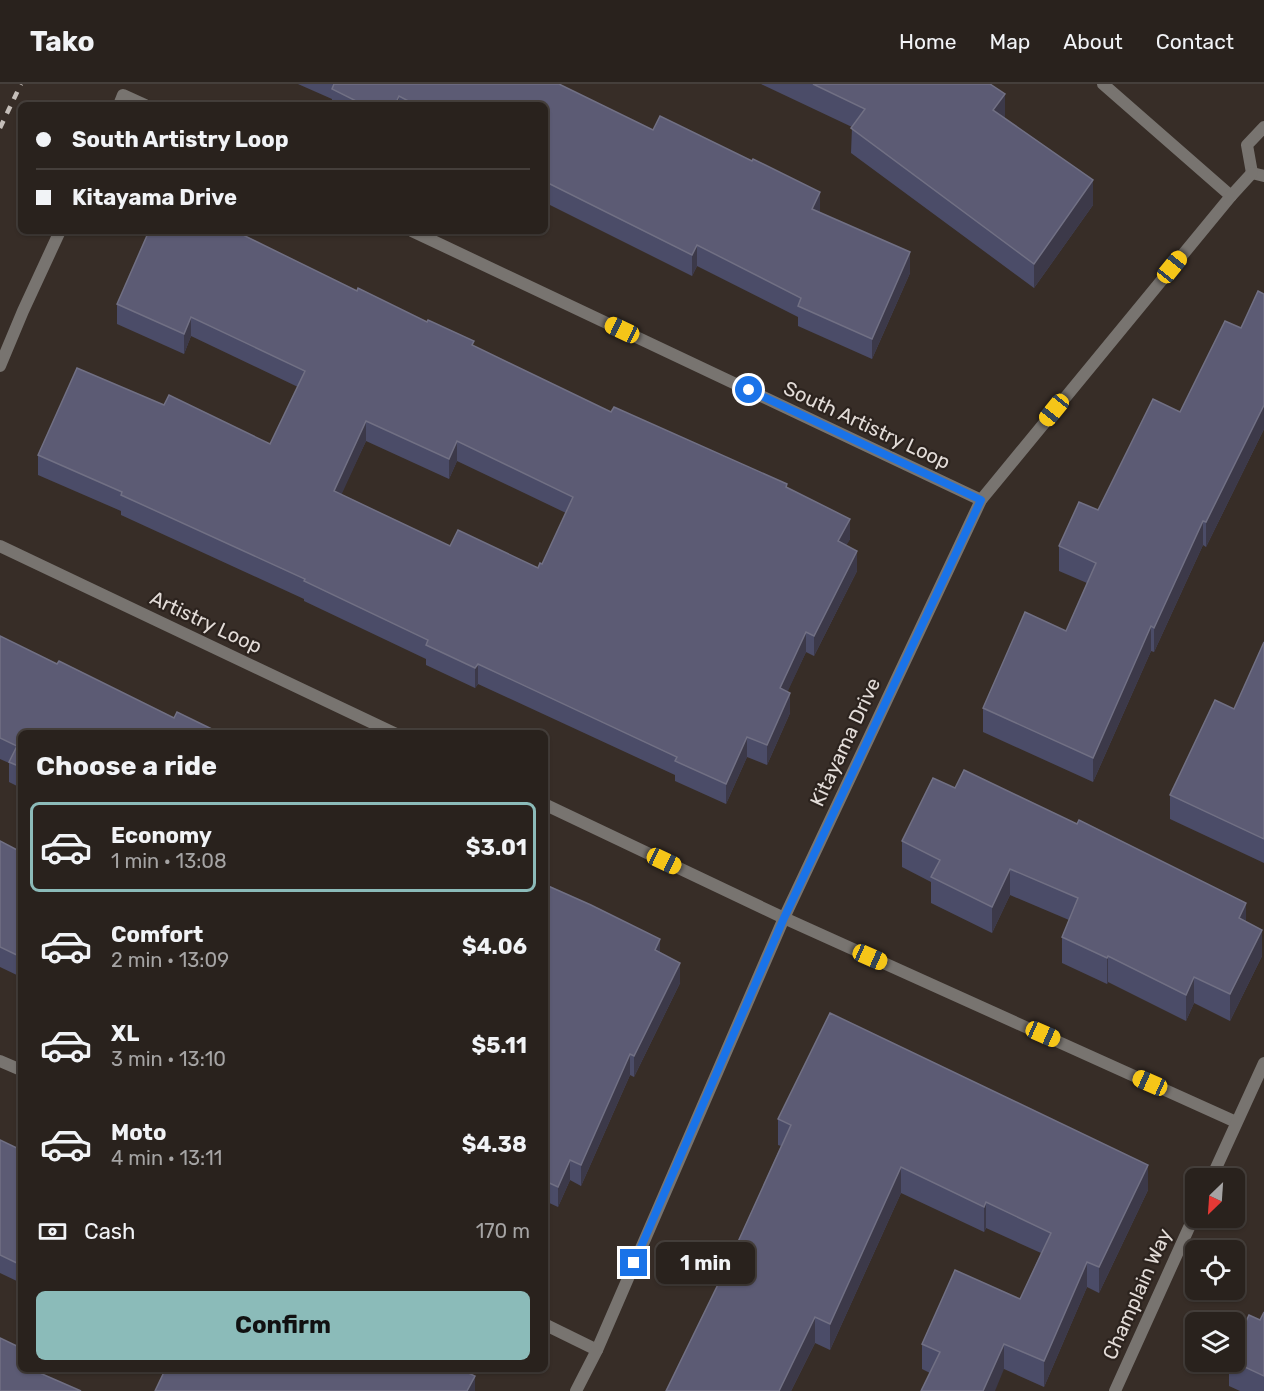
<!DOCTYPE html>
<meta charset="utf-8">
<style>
:root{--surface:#29221d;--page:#352f2a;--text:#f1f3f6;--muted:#a5a4a4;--line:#453f3b;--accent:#8bbbb9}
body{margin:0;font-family:Rubik,sans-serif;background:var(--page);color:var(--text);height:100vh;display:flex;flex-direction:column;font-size:22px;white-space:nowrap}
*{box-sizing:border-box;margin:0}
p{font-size:20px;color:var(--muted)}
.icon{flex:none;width:33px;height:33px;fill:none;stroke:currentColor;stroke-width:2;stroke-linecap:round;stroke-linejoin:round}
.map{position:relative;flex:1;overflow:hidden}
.sheet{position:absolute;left:18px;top:646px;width:530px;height:642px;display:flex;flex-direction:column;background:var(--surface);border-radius:9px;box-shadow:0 2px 4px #0004,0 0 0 2px var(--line)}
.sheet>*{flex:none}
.guide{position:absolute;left:18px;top:18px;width:530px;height:132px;border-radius:9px;box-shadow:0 2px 4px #0004,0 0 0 2px var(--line);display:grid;align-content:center;height:132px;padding:0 18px;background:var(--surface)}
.needle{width:39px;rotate:205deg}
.fabs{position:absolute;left:1185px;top:1084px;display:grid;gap:12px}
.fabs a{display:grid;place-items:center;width:60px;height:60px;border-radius:9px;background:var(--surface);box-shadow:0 2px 4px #0004,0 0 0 2px var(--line);font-size:30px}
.end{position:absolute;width:27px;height:27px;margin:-14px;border:8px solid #1a73e8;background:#fff;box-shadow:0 0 0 3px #fff}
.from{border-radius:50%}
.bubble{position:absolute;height:42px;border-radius:9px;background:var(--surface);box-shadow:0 2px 4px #0004,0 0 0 2px var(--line);font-size:20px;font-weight:700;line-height:42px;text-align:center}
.car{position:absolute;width:18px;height:36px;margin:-18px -9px;border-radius:8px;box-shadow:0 0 4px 2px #0007;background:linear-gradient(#f5c518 24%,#345 0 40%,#f5c518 0 76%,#345 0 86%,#f5c518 0)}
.guide b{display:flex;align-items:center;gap:21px;height:57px;font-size:22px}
.guide b+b{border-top:2px solid var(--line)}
.guide i{width:15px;height:15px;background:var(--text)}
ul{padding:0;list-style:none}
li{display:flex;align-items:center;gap:18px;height:90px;margin:0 12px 9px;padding:0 6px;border:3px solid transparent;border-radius:9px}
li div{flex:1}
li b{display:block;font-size:22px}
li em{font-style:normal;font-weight:700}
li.current{border-color:var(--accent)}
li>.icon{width:54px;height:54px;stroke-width:1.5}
h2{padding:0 18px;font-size:27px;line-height:72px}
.pay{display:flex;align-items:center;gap:15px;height:66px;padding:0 18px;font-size:22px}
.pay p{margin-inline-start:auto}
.action{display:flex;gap:12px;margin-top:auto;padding:12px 18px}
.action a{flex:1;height:69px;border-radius:9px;background:var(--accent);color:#111;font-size:24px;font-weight:700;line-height:69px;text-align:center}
header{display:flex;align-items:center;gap:36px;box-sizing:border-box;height:84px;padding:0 30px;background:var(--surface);border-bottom:2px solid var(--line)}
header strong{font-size:28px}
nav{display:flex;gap:33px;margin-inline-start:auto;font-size:21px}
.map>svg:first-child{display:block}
</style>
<header>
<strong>Tako</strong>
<nav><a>Home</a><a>Map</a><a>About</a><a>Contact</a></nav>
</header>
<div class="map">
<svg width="1264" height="1307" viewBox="0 0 1264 1307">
<rect width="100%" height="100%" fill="#372d27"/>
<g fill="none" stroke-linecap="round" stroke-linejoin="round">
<g stroke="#787470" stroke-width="12">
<polyline points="1103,0 1231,112"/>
<polyline points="119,21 123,11 145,21"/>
<polyline points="1252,89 1247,61 1264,43"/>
<polyline points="1252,89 1264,92"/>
<polyline points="412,147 981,416"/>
<polyline points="0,282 23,227 60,147"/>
<polyline points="0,462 396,650"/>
<polyline points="544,720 784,834 1236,1038"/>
<polyline points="0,977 21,986"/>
<polyline points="1211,1095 1264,979"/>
<polyline points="544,1240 597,1266"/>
<polyline points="576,1307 597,1266 784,834 981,416 1231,112 1252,89"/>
<polyline points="1115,1307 1196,1128"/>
</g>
<polyline stroke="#c5beb9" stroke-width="4.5" stroke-dasharray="8 8" stroke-linecap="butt" points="0,44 21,0"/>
</g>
<g fill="#4b4c68" fill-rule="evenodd">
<polygon points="298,0 559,0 820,128 910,189 872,275 798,242 798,233 697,182 692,192 544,118 544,21 332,21 332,15"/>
<polygon points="761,0 990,0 1005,34 1093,121 1034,204 851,69 852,43"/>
<path d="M 357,207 L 611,328 L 787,404 L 850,455 L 846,461 L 857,487 L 814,572 L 806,568 L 787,608 L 790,629 L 767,681 L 747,673 L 726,720 L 675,697 L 675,691 L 478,600 L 475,604 L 426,581 L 426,575 L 304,517 L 304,515 L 121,431 L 121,427 L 38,391 L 38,371 L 164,321 L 270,360 L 298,303 L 191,252 L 184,270 L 117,240 L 117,220 ZM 366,357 L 449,395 L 457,377 L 566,429 L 542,480 L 538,484 L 450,462 L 341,410 Z"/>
<polygon points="1264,210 1264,345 1206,463 1203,461 1154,568 1151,567 1093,698 983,648 983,624 1066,547 1087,499 1059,487 1059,462 1098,426 1180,328"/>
<polygon points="0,552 57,580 174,634 222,650 21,650 21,704 9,698 9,679 0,675"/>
<polygon points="1264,558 1264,779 1170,735 1170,711 1234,625"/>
<polygon points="955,704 1246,838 1262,872 1230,937 1194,919 1186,937 1108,898 1107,900 1062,879 1062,853 1069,836 1010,811 992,849 931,819 931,798 902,783 902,757"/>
<polygon points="0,757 21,768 21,893 0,883"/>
<polygon points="544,803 660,869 680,899 634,993 630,991 581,1102 570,1096 558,1123 545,1117 544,1119"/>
<polygon points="778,1035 1148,1106 1099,1209 1087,1203 1044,1303 1004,1285 930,1289 922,1285 922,1260 1020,1215 1041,1169 986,1144 984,1148 901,1109 830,1266 815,1259 791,1307 666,1307 727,1182 781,1062 778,1061"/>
<polygon points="0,1056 21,1066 21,1199 0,1189"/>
<polygon points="1264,1228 1264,1307 1240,1307 1229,1302 1229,1278 1234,1278 1260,1236"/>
</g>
<g fill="#3c3949">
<polygon points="1005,10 1005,35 993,26"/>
<polygon points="399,12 399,21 395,21"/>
<polygon points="1093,96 1093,121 1034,204 1034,180"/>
<polygon points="820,108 820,129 812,125"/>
<polygon points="697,161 697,182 692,192 692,171"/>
<polygon points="910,168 910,189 872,275 872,255"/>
<polygon points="191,233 191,252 184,270 184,250"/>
<polygon points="1264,321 1264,345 1206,463 1206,438"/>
<polygon points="366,337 366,357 334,427 334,407"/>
<polygon points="457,357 457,377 449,395 449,375"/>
<polygon points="850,435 850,455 838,477 838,457"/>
<polygon points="1203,437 1203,461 1154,568 1154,544"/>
<polygon points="857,467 857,487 814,572 814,552"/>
<polygon points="1151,542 1151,567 1093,698 1093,674"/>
<polygon points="806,548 806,568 780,624 780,604"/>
<polygon points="478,580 478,600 475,604 475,584"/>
<polygon points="790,609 790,629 767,681 767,661"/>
<polygon points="747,653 747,673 726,720 726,700"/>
<polygon points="1010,785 1010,811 992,849 992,823"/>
<polygon points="1246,819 1246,845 1239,834"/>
<polygon points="1262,846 1262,872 1230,937 1230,910"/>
<polygon points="660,855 660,875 655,866"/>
<polygon points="1108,872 1108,898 1107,900 1107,874"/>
<polygon points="680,879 680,899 634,993 634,972"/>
<polygon points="1194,893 1194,919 1186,937 1186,911"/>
<polygon points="630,970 630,991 581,1102 581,1081"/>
<polygon points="570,1076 570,1096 558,1123 558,1103"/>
<polygon points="1148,1081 1148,1106 1099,1209 1099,1183"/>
<polygon points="901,1083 901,1109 830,1266 830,1240"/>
<polygon points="545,1097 545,1117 544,1119 544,1098"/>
<polygon points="986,1118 986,1144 984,1148 984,1123"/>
<polygon points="1087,1178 1087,1203 1044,1303 1044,1277"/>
<polygon points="815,1233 815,1259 791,1307 779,1307"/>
<polygon points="1004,1260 1004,1285 995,1307 983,1307"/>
<polygon points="475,1292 475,1307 467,1307"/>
</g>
<g fill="#5c5b74" stroke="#717084" stroke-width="1.5" fill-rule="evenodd">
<polygon points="334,0 559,0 653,46 660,32 752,77 753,75 820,108 812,125 910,168 872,255 798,222 801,214 697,161 692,171 544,97 544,21 416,21 399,12 395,21 364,21 332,5"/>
<polygon points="813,0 990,0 1005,10 993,26 1093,96 1034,180 851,44 865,25"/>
<path d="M 149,147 L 235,147 L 357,207 L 358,204 L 427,238 L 428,236 L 474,257 L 472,261 L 611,328 L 614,323 L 787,400 L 786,403 L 850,435 L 838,457 L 857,467 L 814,552 L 806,548 L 780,604 L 790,609 L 767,661 L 747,653 L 726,700 L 675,677 L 677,673 L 478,580 L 475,584 L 426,561 L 428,556 L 304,497 L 305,495 L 121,411 L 122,408 L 38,371 L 77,284 L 164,321 L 169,311 L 270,360 L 305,287 L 191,233 L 184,250 L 117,220 ZM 366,337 L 449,375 L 457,357 L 573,413 L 542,480 L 540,479 L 538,484 L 458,446 L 450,462 L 334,407 Z"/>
<polygon points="1258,207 1264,210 1264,321 1206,438 1203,437 1154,544 1151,542 1093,674 983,624 1025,528 1066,547 1096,479 1059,462 1079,418 1098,426 1153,315 1180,328 1225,237 1241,244"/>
<polygon points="0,552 57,580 59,577 174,634 177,628 222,650 21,650 21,683 9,678 17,662 0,654"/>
<polygon points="1264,558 1264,755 1170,711 1215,616 1234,625"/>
<polygon points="964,686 1077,740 1079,736 1246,819 1239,834 1262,846 1230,910 1194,893 1186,911 1108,872 1107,874 1062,853 1078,814 1010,785 992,823 931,793 940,776 902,757 933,694 955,704"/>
<polygon points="0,757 21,768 21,873 0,863"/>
<polygon points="546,801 591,821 660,855 655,866 680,879 634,972 630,970 581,1081 570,1076 558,1103 545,1097 544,1098 544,803"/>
<polygon points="830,929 1148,1081 1099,1183 1087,1178 1044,1277 1004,1260 983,1307 921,1307 940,1268 922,1260 955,1186 1020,1215 1051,1149 986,1118 984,1123 901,1083 830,1240 815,1233 779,1307 666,1307 727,1182 791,1041 778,1035"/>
<polygon points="0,1056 21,1066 21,1181 0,1171"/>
<polygon points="1264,1228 1264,1292 1234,1278 1234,1263 1249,1231 1260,1236"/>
<polygon points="0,1254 21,1264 21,1274 19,1279 21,1280 21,1286 33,1286 81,1307 0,1307"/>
<polygon points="165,1286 462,1286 475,1292 467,1307 155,1307"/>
</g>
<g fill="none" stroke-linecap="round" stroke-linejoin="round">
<polyline stroke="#1a73e8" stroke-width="8" points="634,1179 784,834 981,416 749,306"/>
</g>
<g text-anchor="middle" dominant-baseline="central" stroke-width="4.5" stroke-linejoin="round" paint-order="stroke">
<g font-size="20" fill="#e3dcd8" stroke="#2c231e">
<text transform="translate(867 341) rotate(25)">South Artistry Loop</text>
<text transform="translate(206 538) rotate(25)">Artistry Loop</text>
<text transform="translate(845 658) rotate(-65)">Kitayama Drive</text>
<text transform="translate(1137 1210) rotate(-66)">Champlain Way</text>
</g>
</g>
</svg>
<div class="fabs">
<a><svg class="needle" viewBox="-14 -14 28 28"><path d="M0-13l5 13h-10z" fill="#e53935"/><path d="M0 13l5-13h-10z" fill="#a5a4a4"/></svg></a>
<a><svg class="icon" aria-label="locate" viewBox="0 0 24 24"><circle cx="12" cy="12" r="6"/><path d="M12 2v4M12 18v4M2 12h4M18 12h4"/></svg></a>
<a><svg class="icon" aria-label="layers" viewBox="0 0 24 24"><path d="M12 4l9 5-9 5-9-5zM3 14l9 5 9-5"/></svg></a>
</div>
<i class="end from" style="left:749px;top:306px"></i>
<i class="end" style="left:634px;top:1179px"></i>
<div class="bubble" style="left:656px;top:1158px;width:99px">1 min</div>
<i class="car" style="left:1172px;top:183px;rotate:39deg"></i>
<i class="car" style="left:622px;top:246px;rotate:295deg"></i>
<i class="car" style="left:1054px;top:326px;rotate:219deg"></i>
<i class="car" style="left:664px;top:777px;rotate:115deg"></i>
<i class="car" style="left:870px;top:873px;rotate:114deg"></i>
<i class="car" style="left:1043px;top:950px;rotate:114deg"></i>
<i class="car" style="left:1150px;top:999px;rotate:294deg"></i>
<div class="guide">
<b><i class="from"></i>South Artistry Loop</b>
<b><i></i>Kitayama Drive</b>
</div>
<section class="sheet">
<h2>Choose a ride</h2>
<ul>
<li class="current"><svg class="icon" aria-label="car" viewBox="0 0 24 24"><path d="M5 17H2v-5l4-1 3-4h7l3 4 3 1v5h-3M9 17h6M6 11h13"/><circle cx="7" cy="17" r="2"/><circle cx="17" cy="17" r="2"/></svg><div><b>Economy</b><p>1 min · 13:08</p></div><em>$3.01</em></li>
<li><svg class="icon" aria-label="car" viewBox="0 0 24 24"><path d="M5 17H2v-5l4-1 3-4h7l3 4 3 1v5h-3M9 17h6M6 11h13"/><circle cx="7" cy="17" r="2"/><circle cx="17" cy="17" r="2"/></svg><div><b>Comfort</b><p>2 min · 13:09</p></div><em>$4.06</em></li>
<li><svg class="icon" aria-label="car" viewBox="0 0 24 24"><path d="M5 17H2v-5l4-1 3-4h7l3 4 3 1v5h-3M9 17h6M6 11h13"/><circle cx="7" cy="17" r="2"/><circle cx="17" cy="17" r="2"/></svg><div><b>XL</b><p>3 min · 13:10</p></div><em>$5.11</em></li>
<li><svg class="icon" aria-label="car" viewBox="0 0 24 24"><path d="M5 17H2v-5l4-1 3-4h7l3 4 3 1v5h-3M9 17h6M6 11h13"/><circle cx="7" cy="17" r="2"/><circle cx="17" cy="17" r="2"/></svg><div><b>Moto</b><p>4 min · 13:11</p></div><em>$4.38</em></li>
</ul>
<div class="pay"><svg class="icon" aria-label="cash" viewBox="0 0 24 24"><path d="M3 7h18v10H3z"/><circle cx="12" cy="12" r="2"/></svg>Cash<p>170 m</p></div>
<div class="action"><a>Confirm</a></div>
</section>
</div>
